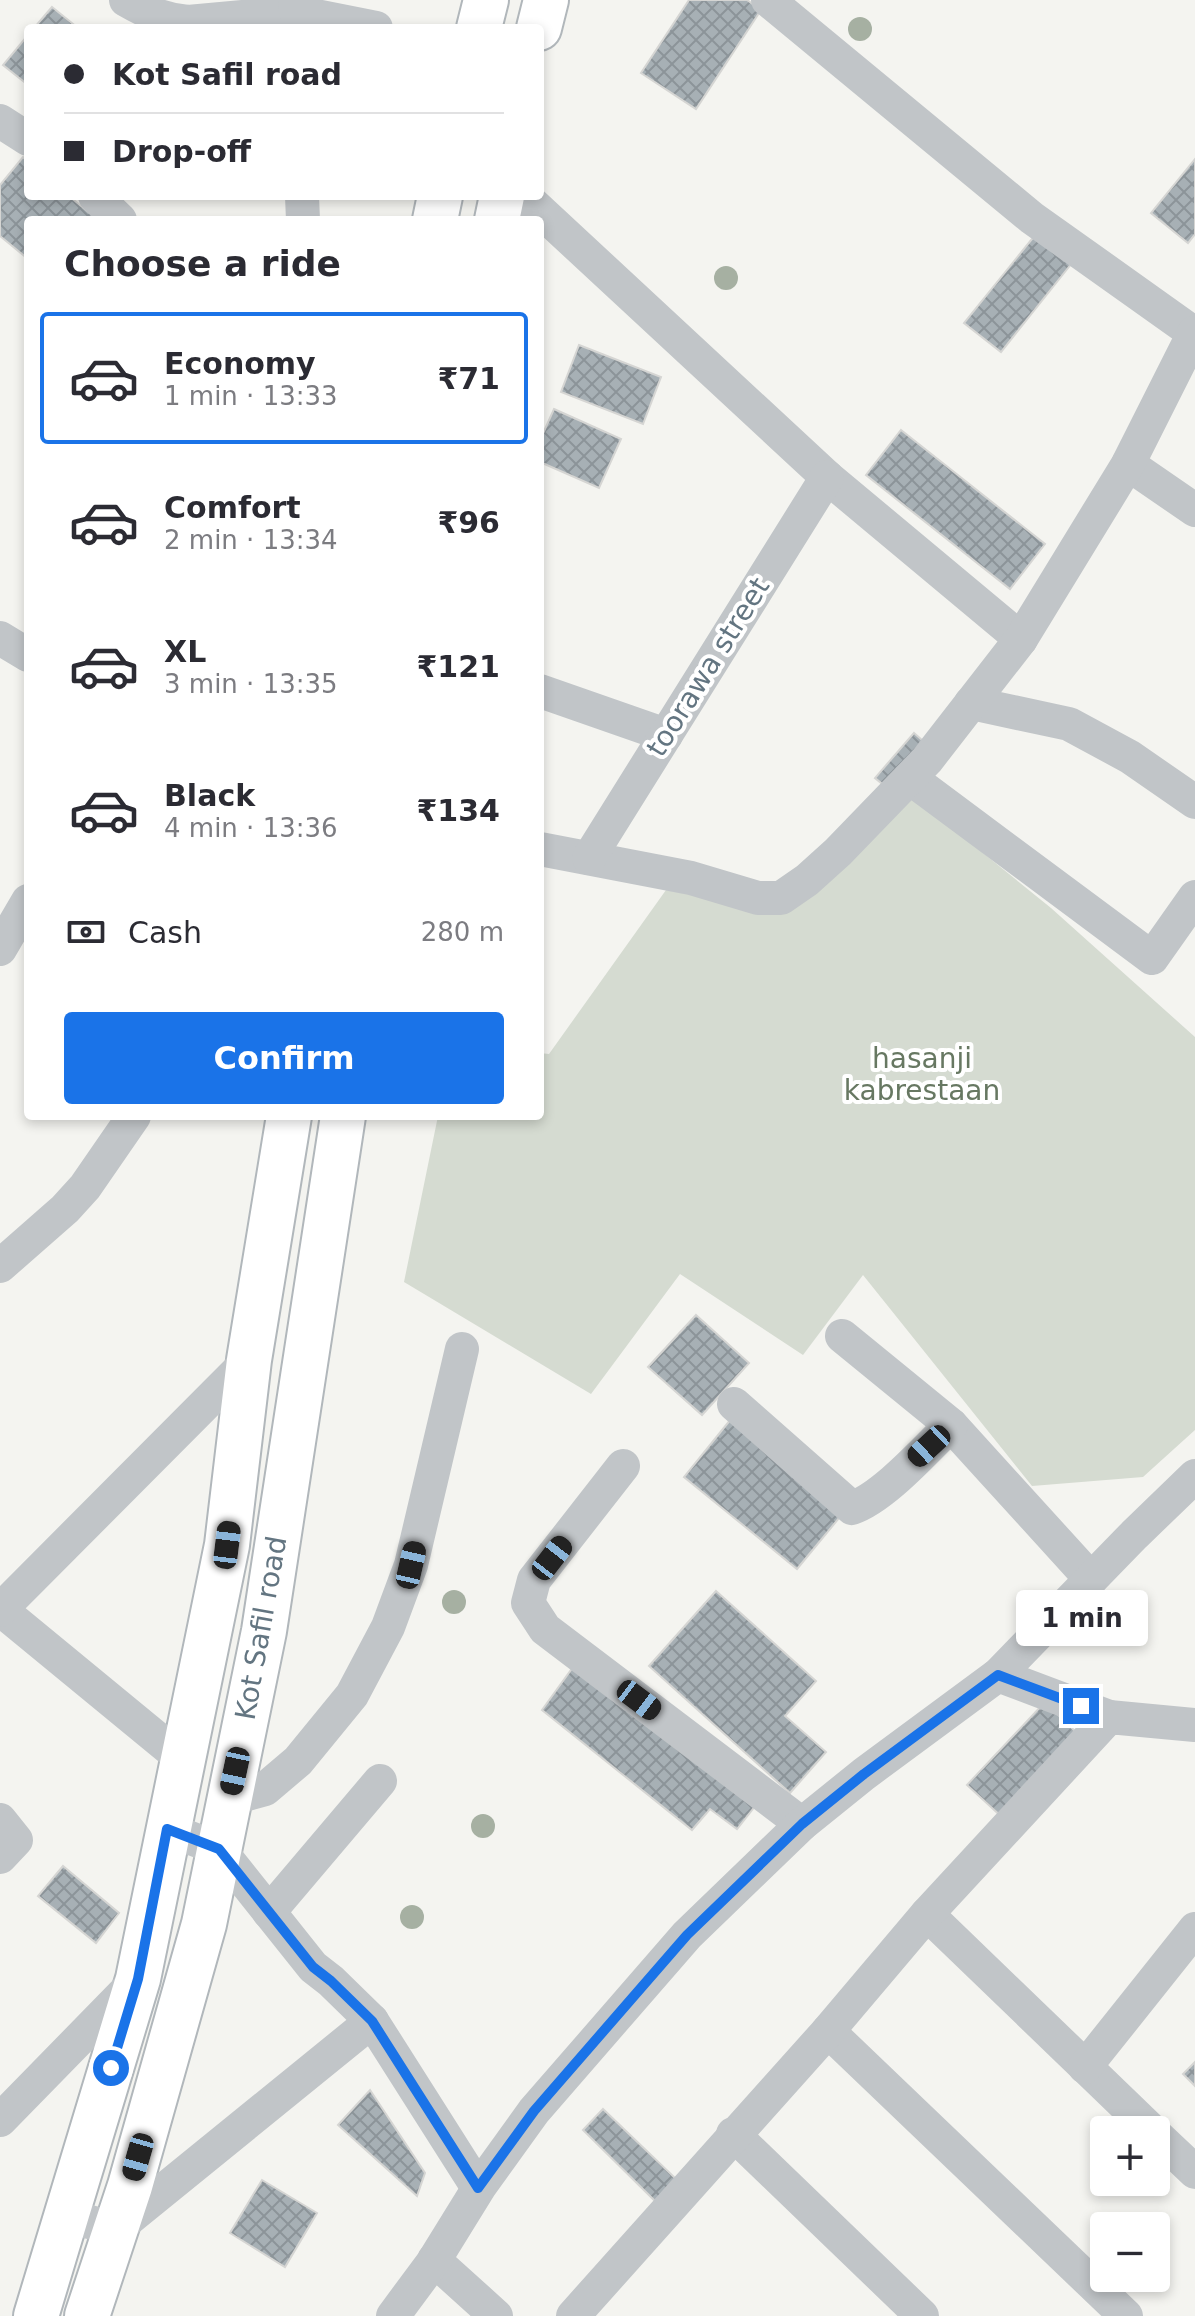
<!DOCTYPE html>
<meta charset="utf-8">
<style>
:root{--surface:#fff;--page:#f7f7f7;--text:#2b2b33;--muted:#7c7c81;--line:#e1e1e2;--accent:#1a73e8}
body{margin:0;font-family:"DejaVu Sans",sans-serif;background:var(--page);color:var(--text);height:100vh;display:flex;flex-direction:column;font-size:30px;white-space:nowrap}
*{box-sizing:border-box;margin:0}
p{font-size:26px;color:var(--muted)}
.icon{flex:none;width:44px;height:44px;fill:none;stroke:currentColor;stroke-width:2;stroke-linecap:round;stroke-linejoin:round}
.map{position:relative;flex:1;overflow:hidden}
.side{position:absolute;left:24px;top:216px;width:520px;height:904px;display:flex;flex-direction:column;background:var(--surface);border-radius:8px;box-shadow:0 4px 12px #0003}
.side>*{flex:none}
.guide{position:absolute;left:24px;top:24px;width:520px;height:176px;border-radius:8px;box-shadow:0 4px 12px #0003;display:grid;align-content:center;height:176px;padding:0 40px;background:var(--surface)}
.buttons{position:absolute;left:1090px;top:2116px;display:grid;gap:16px}
.buttons a{display:grid;place-items:center;width:80px;height:80px;border-radius:8px;background:var(--surface);box-shadow:0 4px 12px #0003;font-size:40px}
.end{position:absolute;width:36px;height:36px;margin:-18px;border:10px solid #1a73e8;background:#fff;box-shadow:0 0 0 4px #fff}
.from{border-radius:50%}
.bubble{position:absolute;height:56px;border-radius:8px;background:var(--surface);box-shadow:0 4px 12px #0003;font-size:26px;font-weight:700;line-height:56px;text-align:center}
.car{position:absolute;width:24px;height:48px;margin:-24px -12px;border-radius:10px;box-shadow:0 0 6px 2px #0007;background:linear-gradient(#222 24%,#8ab4d8 0 40%,#222 0 76%,#8ab4d8 0 86%,#222 0)}
.guide b{display:flex;align-items:center;gap:28px;height:76px;font-size:30px}
.guide b+b{border-top:2px solid var(--line)}
.guide i{width:20px;height:20px;background:var(--text)}
ul{padding:0;list-style:none}
li{display:flex;align-items:center;gap:24px;height:132px;margin:0 16px 12px;padding:0 24px;border:4px solid transparent;border-radius:8px}
li div{flex:1}
li b{display:block;font-size:30px}
li em{font-style:normal;font-weight:700}
li.selected{border-color:var(--accent)}
li>.icon{width:72px;height:72px;stroke-width:1.5}
h2{padding:0 40px;font-size:36px;line-height:96px}
.pay{display:flex;align-items:center;gap:20px;height:88px;padding:0 40px;font-size:30px}
.pay p{margin-inline-start:auto}
.button{display:flex;gap:16px;margin-top:auto;padding:16px 40px}
.button a{flex:1;height:92px;border-radius:8px;background:var(--accent);color:#fff;font-size:32px;font-weight:700;line-height:92px;text-align:center}
.map>svg:first-child{display:block}
</style>
<div class="map">
<svg width="1195" height="2316" viewBox="0 0 1195 2316">
<defs>
<pattern id="building-cross-hatch" width="8" height="8" patternUnits="userSpaceOnUse" patternTransform="scale(2)"><rect width="8" height="8" fill="#a7b0b5"/><path d="M0 0l8 8M0 8l8-8" fill="none" stroke="#8c9499"/></pattern>
</defs>
<rect width="100%" height="100%" fill="#f4f4f0"/>
<polygon fill="#d5dbd1" points="909,793 1051,908 1195,1037 1195,1430 1143,1477 1032,1486 863,1275 803,1355 680,1274 591,1394 404,1282 438,1116 540,1116 540,1053 549,1054 666,890 787,912"/>
<g fill="url(#building-cross-hatch)" stroke="#d5d5d3" stroke-width="2">
<polygon points="689,0 747,0 761,10 696,109 641,73"/>
<polygon points="52,7 78,28 34,28"/>
<polygon points="28,35 28,85 3,65"/>
<polygon points="23,157 28,162 28,196 69,196 97,219 28,220 28,259 0,236 0,185"/>
<polygon points="1195,159 1195,234 1188,243 1151,213"/>
<polygon points="1036,234 1072,263 1001,352 964,323"/>
<polygon points="579,345 661,377 643,424 561,392"/>
<polygon points="554,409 621,439 599,488 540,462 540,440"/>
<polygon points="901,430 1045,544 1010,589 866,475"/>
<polygon points="914,733 930,747 891,791 875,778"/>
<polygon points="696,1315 749,1363 702,1415 648,1367"/>
<polygon points="731,1419 844,1512 797,1569 684,1477"/>
<polygon points="716,1591 816,1681 785,1716 826,1752 790,1793 649,1666"/>
<polygon points="576,1663 756,1805 737,1829 710,1809 692,1830 542,1710"/>
<polygon points="1045,1702 1080,1736 1003,1818 967,1785"/>
<polygon points="63,1866 119,1913 96,1943 38,1896"/>
<polygon points="1195,2062 1195,2086 1183,2074"/>
<polygon points="370,2090 425,2173 417,2196 338,2125"/>
<polygon points="603,2109 676,2179 655,2201 583,2130"/>
<polygon points="262,2180 317,2213 285,2267 230,2233"/>
</g>
<g fill="none" stroke-linecap="round" stroke-linejoin="round">
<g stroke="#b1b7bb" stroke-width="48">
<g id="secondary">
<polyline points="479,28 486,0"/>
<polyline points="539,28 546,0"/>
<polyline points="435,220 440,196"/>
<polyline points="497,220 502,196"/>
<polyline points="36,2316 138,1979 227,1545 249,1360 289,1116"/>
<polyline points="87,2316 130,2186 204,1924 264,1631 343,1116"/>
</g>
</g>
<g stroke="#c1c5c8" stroke-width="34">
<path d="M 126,0 C 147,12 164,20 188,22 L 296,12 L 296,28"/>
<polyline points="295,0 296,12 376,28"/>
<polyline points="768,0 1032,218 1195,334"/>
<polyline points="0,121 28,139"/>
<polyline points="95,196 120,220"/>
<polyline points="302,196 303,220"/>
<polyline points="524,196 827,477 1021,639"/>
<polyline points="1128,464 1195,510"/>
<polyline points="0,638 28,655"/>
<polyline points="540,691 666,735"/>
<polyline points="971,703 1069,724 1130,757 1195,802"/>
<polyline points="910,778 1152,958 1195,897"/>
<polyline points="540,849 691,878 758,898 781,898 807,880 838,852 927,760 1021,639 1128,464 1194,333"/>
<polyline points="589,858 827,477"/>
<polyline points="0,949 28,901"/>
<polyline points="0,1266 65,1209 85,1187 134,1116"/>
<polyline points="842,1336 951,1425 1091,1579"/>
<path d="M 734,1404 L 852,1508 C 884,1497 926,1449 951,1425"/>
<polyline points="623,1466 534,1580 528,1603 545,1629 802,1824"/>
<polyline points="0,1609 181,1758"/>
<polyline points="0,1610 249,1360"/>
<polyline points="998,1675 1109,1717"/>
<polyline points="229,1799 265,1789 298,1761 352,1695 388,1627 411,1565 462,1349"/>
<polyline points="0,1820 16,1840 0,1857"/>
<polyline points="167,1829 219,1849 313,1967 331,1981 372,2021 478,2188"/>
<polyline points="269,1912 380,1781"/>
<polyline points="927,1914 1151,2130"/>
<polyline points="828,2031 1126,2316"/>
<polyline points="1085,2067 1195,1929"/>
<polyline points="0,2120 137,1980"/>
<polyline points="733,2134 922,2316"/>
<polyline points="1156,2135 1195,2172"/>
<polyline points="67,2216 116,2229 372,2021"/>
<polyline points="434,2260 496,2316"/>
<polyline points="393,2316 433,2262 480,2186 534,2111 687,1935 802,1824 864,1774 998,1675 1134,1535 1195,1476"/>
<polyline points="573,2316 828,2031 927,1914 1109,1717 1195,1725"/>
</g>
<use href="#secondary" stroke="#fff" stroke-width="44"/>
</g>
<g fill="#a6b0a2">
<circle cx="860" cy="29" r="12"/>
<circle cx="726" cy="278" r="12"/>
<circle cx="454" cy="1602" r="12"/>
<circle cx="483" cy="1826" r="12"/>
<circle cx="412" cy="1917" r="12"/>
</g>
<g fill="none" stroke-linecap="round" stroke-linejoin="round">
<polyline stroke="#1a73e8" stroke-width="10" points="111,2068 138,1979 167,1829 219,1849 313,1967 331,1981 372,2021 478,2188 534,2111 687,1935 802,1824 864,1774 998,1675 1081,1706"/>
</g>
<g text-anchor="middle" dominant-baseline="central" stroke-width="8" stroke-linejoin="round" paint-order="stroke">
<g font-size="28" fill="#637581" stroke="#fff">
<text transform="translate(708 667) rotate(-58)">toorawa street</text>
<text transform="translate(261 1628) rotate(-80)">Kot Safil road</text>
</g>
<g font-size="28" fill="#677862" stroke="#fff">
<text x="922" y="1058">hasanji<tspan x="922" dy="32">kabrestaan</tspan></text>
</g>
</g>
</svg>
<div class="buttons">
<a>+</a>
<a>−</a>
</div>
<i class="end from" style="left:111px;top:2068px"></i>
<i class="end" style="left:1081px;top:1706px"></i>
<div class="bubble" style="left:1016px;top:1590px;width:132px">1 min</div>
<i class="car" style="left:929px;top:1446px;rotate:227deg"></i>
<i class="car" style="left:227px;top:1545px;rotate:7deg"></i>
<i class="car" style="left:552px;top:1558px;rotate:38deg"></i>
<i class="car" style="left:411px;top:1565px;rotate:13deg"></i>
<i class="car" style="left:639px;top:1700px;rotate:127deg"></i>
<i class="car" style="left:235px;top:1771px;rotate:192deg"></i>
<i class="car" style="left:138px;top:2157px;rotate:196deg"></i>
<div class="guide">
<b><i class="from"></i>Kot Safil road</b>
<b><i></i>Drop-off</b>
</div>
<section class="side">
<h2>Choose a ride</h2>
<ul>
<li class="selected"><svg class="icon" aria-label="car" viewBox="0 0 24 24"><path d="M5 17H2v-5l4-1 3-4h7l3 4 3 1v5h-3M9 17h6M6 11h13"/><circle cx="7" cy="17" r="2"/><circle cx="17" cy="17" r="2"/></svg><div><b>Economy</b><p>1 min · 13:33</p></div><em>₹71</em></li>
<li><svg class="icon" aria-label="car" viewBox="0 0 24 24"><path d="M5 17H2v-5l4-1 3-4h7l3 4 3 1v5h-3M9 17h6M6 11h13"/><circle cx="7" cy="17" r="2"/><circle cx="17" cy="17" r="2"/></svg><div><b>Comfort</b><p>2 min · 13:34</p></div><em>₹96</em></li>
<li><svg class="icon" aria-label="car" viewBox="0 0 24 24"><path d="M5 17H2v-5l4-1 3-4h7l3 4 3 1v5h-3M9 17h6M6 11h13"/><circle cx="7" cy="17" r="2"/><circle cx="17" cy="17" r="2"/></svg><div><b>XL</b><p>3 min · 13:35</p></div><em>₹121</em></li>
<li><svg class="icon" aria-label="car" viewBox="0 0 24 24"><path d="M5 17H2v-5l4-1 3-4h7l3 4 3 1v5h-3M9 17h6M6 11h13"/><circle cx="7" cy="17" r="2"/><circle cx="17" cy="17" r="2"/></svg><div><b>Black</b><p>4 min · 13:36</p></div><em>₹134</em></li>
</ul>
<div class="pay"><svg class="icon" aria-label="cash" viewBox="0 0 24 24"><path d="M3 7h18v10H3z"/><circle cx="12" cy="12" r="2"/></svg>Cash<p>280 m</p></div>
<div class="button"><a>Confirm</a></div>
</section>
</div>
